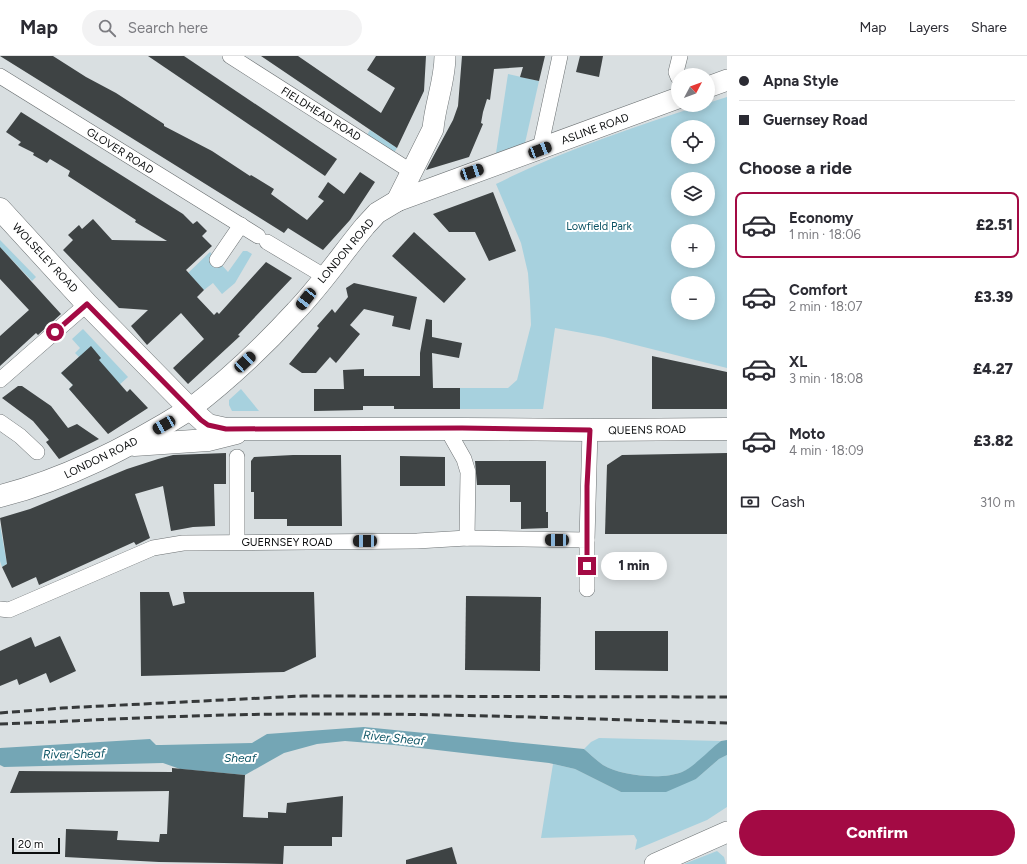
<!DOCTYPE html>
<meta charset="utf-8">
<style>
:root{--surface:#fff;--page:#f2f2f3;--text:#2b2b33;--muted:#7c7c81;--line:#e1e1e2;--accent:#a30a44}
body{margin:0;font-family:Figtree,sans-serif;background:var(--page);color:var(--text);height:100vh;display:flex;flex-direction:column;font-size:15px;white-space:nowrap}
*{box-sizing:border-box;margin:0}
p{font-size:13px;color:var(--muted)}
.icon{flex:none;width:22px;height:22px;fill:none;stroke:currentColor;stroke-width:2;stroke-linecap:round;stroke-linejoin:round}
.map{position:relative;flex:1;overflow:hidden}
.panel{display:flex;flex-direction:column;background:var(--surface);width:300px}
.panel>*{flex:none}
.top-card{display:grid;align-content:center;height:88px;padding:0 12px;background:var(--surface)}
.needle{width:26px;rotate:49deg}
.buttons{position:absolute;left:671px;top:12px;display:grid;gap:8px}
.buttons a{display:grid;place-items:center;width:44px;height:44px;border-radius:50%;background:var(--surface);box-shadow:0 2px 10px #0003;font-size:20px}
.scale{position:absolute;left:12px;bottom:10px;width:48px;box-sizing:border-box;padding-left:4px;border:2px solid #0c0e0f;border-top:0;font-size:11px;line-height:14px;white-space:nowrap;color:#0c0e0f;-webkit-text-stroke:3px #fff;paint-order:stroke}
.end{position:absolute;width:18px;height:18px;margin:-9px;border:5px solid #a30a44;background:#fff;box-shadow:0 0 0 2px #fff}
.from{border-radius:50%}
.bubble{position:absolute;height:28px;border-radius:14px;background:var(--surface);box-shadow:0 2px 10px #0003;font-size:13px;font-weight:800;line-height:28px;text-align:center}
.car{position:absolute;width:12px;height:24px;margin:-12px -6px;border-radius:5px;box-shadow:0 0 3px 1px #0007;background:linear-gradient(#222 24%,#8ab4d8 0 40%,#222 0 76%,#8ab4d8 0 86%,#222 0)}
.top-card b{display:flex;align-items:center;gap:14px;height:38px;font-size:15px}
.top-card b+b{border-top:1px solid var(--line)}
.top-card i{width:10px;height:10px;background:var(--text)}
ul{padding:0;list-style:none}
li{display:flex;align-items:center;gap:12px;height:66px;margin:0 8px 6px;padding:0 4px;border:2px solid transparent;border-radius:8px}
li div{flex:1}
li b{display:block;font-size:15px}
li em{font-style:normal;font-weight:800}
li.selected{border-color:var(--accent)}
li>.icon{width:36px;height:36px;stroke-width:1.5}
h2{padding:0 12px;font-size:18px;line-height:48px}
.pay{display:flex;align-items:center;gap:10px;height:44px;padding:0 12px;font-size:15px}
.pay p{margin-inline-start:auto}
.button{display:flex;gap:8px;margin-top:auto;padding:8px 12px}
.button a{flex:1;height:46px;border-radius:24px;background:var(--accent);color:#fff;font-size:16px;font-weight:800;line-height:46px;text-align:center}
header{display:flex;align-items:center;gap:24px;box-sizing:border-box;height:56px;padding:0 20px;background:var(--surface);border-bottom:1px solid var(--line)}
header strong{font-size:19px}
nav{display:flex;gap:22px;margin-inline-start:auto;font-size:14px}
.search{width:280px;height:36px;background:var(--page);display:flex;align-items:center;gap:10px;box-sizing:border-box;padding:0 14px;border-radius:22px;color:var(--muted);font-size:15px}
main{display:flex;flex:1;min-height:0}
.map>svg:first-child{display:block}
</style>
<header>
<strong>Map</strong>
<div class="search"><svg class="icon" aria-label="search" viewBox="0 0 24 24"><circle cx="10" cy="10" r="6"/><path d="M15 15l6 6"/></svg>Search here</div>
<nav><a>Map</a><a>Layers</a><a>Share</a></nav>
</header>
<main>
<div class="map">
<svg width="727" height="808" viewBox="0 0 727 808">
<rect width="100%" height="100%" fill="#d9dfe1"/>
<g fill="#a7d1de" fill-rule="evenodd">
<polygon points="508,18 539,25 525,87 496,97"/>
<path d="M 727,41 L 727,312 L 604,281 L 555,272 L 543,353 L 460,353 L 460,332 L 508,332 L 517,324 L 531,269 L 530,245 L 528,217 L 521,187 L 496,128 C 562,95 631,72 702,49 L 708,49 L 708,47 ZM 678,71 L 708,71 L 708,101 L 678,101 ZM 678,123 L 708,123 L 708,153 L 678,153 ZM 678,175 L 708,175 L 708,205 L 678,205 ZM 678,227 L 708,227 L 708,257 L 678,257 Z"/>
<polygon points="370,74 397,92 392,100 365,82"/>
<polygon points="0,184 36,221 32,225 0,191"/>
<polygon points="243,195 247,195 252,198 235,227 222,238 213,227 204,234 188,217 210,196 228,216"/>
<polygon points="83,273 128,321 107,340 77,342 69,333 73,329 61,317 79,301 75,297 80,292 72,283"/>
<polygon points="241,333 259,355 232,355 229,349 229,344"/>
<polygon points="0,469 7,508 2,511 0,505"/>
<path d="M 599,682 L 721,685 C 710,694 695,711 682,716 C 663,724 621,720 603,709 C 597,705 590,698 584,693 L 591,686 Z"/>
<polygon points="727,699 727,751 707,764 635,794 637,784 634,779 541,782 553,708 575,713 621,736 696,723 719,703"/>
<polygon points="717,795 724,801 726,808 684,808"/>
</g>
<path fill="#74a6b5" d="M 364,671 L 584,693 C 590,698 597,705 603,709 C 621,720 663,724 682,716 C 694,711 710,693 721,685 L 727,684 L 727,699 L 719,703 L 696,723 L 666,736 L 621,736 L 575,713 L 549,707 L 394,689 L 345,685 L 317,688 L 284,697 L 245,719 L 180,713 L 163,707 L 4,711 L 0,709 L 0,692 L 150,683 L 156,689 L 161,689 L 252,687 L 267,678 Z"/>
<g fill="#3e4344">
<polygon points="0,0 53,0 86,21 116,37 164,68 164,70 212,95 250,120 251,119 274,133 271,138 307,164 324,145 318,141 328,126 344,138 360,116 375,126 350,164 323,194 288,172 284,177"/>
<polygon points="148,0 184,0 337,103 325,120"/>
<polygon points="261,0 298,0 381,57 395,32 367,14 376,0 426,0 424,35 397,92"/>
<polygon points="462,0 545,0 539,25 520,21 523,11 494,13 490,44 487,43 483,56 481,67 483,68 469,101 426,114 453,64 458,50"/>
<polygon points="580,0 603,0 599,21 576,16"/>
<polygon points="21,56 183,158 193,168 197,165 207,175 202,180 212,190 186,214 204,234 197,241 214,259 217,256 219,258 266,206 292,222 238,279 240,280 188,328 173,312 204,283 181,257 147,289 131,270 148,254 119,252 63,194 73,184 68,179 79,169 82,173 93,163 112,184 167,185 135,166 136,164 68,120 70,115 50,103 47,107 33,99 34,97 18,89 21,86 6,76"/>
<polygon points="493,136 516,195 489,205 475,176 449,176 433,158"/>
<polygon points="414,176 466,223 444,247 392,200"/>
<polygon points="0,191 61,258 38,279 36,277 0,310 0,280 29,254 0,223"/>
<polygon points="354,227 417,241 410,274 392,270 394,260 364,253 350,269 360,278 336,307 330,301 316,317 302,317 289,308 319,272 317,270 332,253 335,257 348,241 346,232"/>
<polygon points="426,263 432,264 432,281 462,287 459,302 432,297 433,332 460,332 460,353 394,353 394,350 363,350 363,354 314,355 314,333 344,333 343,314 364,313 364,320 420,320 420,297"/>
<polygon points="91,290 101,302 99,304 127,336 130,333 148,352 108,378 69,333 73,329 61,317"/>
<polygon points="652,300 727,316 727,353 652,353"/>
<polygon points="18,330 22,330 51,350 68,372 77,368 99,383 59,403 46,386 49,384 33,365 2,342"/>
<polygon points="226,397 226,428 214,428 215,470 193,471 171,475 163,430 135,438 150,482 136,489 134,486 39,529 36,521 12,532 2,511 7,508 0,462 30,453 127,413 158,403 173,399"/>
<polygon points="727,397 727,478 605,478 607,409 622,399"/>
<polygon points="293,399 341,399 342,470 287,470 287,463 254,463 254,436 251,436 251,405 254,401"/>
<polygon points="400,400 445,401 445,430 400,430"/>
<polygon points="475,405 546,405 546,456 548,456 548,472 521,473 521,446 510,446 510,429 477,429"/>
<polygon points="140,536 169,536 173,550 185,547 183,536 314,536 316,601 284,616 141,620"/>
<polygon points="466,540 541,541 540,615 465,614"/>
<polygon points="595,575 668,575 668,615 595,614"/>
<polygon points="60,580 76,615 50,627 46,617 19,629 17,623 0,630 0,595 31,581 35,591"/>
<polygon points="172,712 245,719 243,761 268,762 268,756 286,757 287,747 343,740 342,781 332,781 332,790 284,790 283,808 159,806 65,801 66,773 118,775 117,784 159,786 160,778 167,778 169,735 10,737 19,715 172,716"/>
<polygon points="452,791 457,808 406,808 406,804"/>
</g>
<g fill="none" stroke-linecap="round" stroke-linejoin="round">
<g stroke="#6d7274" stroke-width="16">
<g id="street">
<polyline points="230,0 412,116"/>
<polyline points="0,20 258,180"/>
<polyline points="678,21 676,16 680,0"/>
<polyline points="540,93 560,0"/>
<polyline points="267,186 324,220"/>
<polyline points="217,204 241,169"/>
<polyline points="0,324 87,248"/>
<polyline points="0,366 20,380 37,396"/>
<polyline points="447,373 464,403 468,416 467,482"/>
<polyline points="587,484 590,374"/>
<polyline points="237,486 237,401"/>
<polyline points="0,553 9,554 153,492 183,487 417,485 467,482 587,484 587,533"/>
</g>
</g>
<g stroke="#6d7274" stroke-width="22">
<g id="secondary">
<polyline points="708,31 727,24"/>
<path d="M 397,145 L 433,73 C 435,48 445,25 445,0"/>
<path d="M 190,353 C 228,324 263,291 296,255 C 321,229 342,198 365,170 L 377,157 L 397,145 L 678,42"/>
<polyline points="655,808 727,776"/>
</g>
</g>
<g stroke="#6d7274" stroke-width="23">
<polyline id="primary" points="0,153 87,248 190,353"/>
</g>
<g stroke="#6d7274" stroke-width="23">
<g id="highway">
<polyline points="134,389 208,384 236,377"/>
<path d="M 0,440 C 68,423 131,390 190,353 L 208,369 L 226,373 L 462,373 L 590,374 L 727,373"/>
</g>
</g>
<use href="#street" stroke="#fff" stroke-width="15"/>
<use href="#secondary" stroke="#fff" stroke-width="21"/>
<use href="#primary" stroke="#fff" stroke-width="22"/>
<use href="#highway" stroke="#fff" stroke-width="22"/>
<g stroke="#36393a" stroke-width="3" stroke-dasharray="8 4" stroke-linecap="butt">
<polyline points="0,657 62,652 303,640 727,641"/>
<path d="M 0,668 C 101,664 202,658 303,658 C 444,657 586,663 727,667"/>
</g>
</g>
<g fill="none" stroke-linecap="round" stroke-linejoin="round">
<polyline stroke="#a30a44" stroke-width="5" points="55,276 87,248 201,364 208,369 226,373 462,372 590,374 587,430 587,510"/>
</g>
<g text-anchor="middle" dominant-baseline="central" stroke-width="4" stroke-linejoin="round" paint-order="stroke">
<g font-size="11" fill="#0c0e0f" stroke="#fff">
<text transform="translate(321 58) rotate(32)">FIELDHEAD ROAD</text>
<text transform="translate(595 73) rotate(-20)">ASLINE ROAD</text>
<text transform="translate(120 95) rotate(32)">GLOVER ROAD</text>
<text transform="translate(346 195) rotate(-50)">LONDON ROAD</text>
<text transform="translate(45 202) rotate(47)">WOLSELEY ROAD</text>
<text transform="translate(647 374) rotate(-1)">QUEENS ROAD</text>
<text transform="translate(101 402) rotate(-26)">LONDON ROAD</text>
<text x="287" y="486">GUERNSEY ROAD</text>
</g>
<g font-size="11" fill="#0c5364" stroke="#fff">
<text x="599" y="170">Lowfield Park</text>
</g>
<g font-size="12" font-style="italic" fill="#0e5565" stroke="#fff">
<text transform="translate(394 682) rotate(6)">River Sheaf</text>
<text transform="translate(74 698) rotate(-1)">River Sheaf</text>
<text x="240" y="702">Sheaf</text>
</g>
</g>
</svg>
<div class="buttons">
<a><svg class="needle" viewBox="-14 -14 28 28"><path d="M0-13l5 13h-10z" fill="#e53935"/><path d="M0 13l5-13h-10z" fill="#7c7c81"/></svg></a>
<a><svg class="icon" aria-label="locate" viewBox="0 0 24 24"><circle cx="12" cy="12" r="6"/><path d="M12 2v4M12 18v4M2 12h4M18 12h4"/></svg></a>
<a><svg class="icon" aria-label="layers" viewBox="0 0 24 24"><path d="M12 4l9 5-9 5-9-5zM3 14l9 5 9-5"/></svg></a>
<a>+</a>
<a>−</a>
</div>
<div class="scale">20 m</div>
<i class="end from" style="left:55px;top:276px"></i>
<i class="end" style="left:587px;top:510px"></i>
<div class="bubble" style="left:601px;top:496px;width:66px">1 min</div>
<i class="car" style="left:540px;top:94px;rotate:69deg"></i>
<i class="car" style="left:472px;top:116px;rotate:71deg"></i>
<i class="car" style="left:306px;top:243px;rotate:218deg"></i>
<i class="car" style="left:245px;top:306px;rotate:47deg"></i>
<i class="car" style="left:164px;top:369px;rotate:240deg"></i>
<i class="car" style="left:557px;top:484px;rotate:271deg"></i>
<i class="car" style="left:365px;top:485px;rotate:270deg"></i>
</div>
<section class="panel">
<div class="top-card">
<b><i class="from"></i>Apna Style</b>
<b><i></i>Guernsey Road</b>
</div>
<h2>Choose a ride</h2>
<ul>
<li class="selected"><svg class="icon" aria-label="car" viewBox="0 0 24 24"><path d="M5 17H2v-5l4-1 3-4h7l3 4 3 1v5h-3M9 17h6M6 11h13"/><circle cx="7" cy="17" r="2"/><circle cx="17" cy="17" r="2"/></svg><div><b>Economy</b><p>1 min · 18:06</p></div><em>£2.51</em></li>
<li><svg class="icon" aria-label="car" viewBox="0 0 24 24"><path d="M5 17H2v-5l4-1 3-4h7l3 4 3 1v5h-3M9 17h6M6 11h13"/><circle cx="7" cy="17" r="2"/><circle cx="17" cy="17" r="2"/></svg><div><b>Comfort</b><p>2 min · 18:07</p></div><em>£3.39</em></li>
<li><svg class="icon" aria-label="car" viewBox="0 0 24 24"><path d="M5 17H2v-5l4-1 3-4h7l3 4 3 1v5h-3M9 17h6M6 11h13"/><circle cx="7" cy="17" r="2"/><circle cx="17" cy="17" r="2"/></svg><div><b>XL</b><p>3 min · 18:08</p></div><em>£4.27</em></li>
<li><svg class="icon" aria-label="car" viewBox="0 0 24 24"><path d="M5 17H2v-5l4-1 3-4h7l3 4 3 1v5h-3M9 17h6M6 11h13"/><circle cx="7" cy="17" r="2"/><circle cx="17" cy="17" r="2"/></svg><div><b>Moto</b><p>4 min · 18:09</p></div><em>£3.82</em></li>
</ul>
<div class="pay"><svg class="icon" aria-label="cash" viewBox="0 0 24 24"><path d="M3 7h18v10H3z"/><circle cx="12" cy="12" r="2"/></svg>Cash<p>310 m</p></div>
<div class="button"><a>Confirm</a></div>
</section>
</main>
